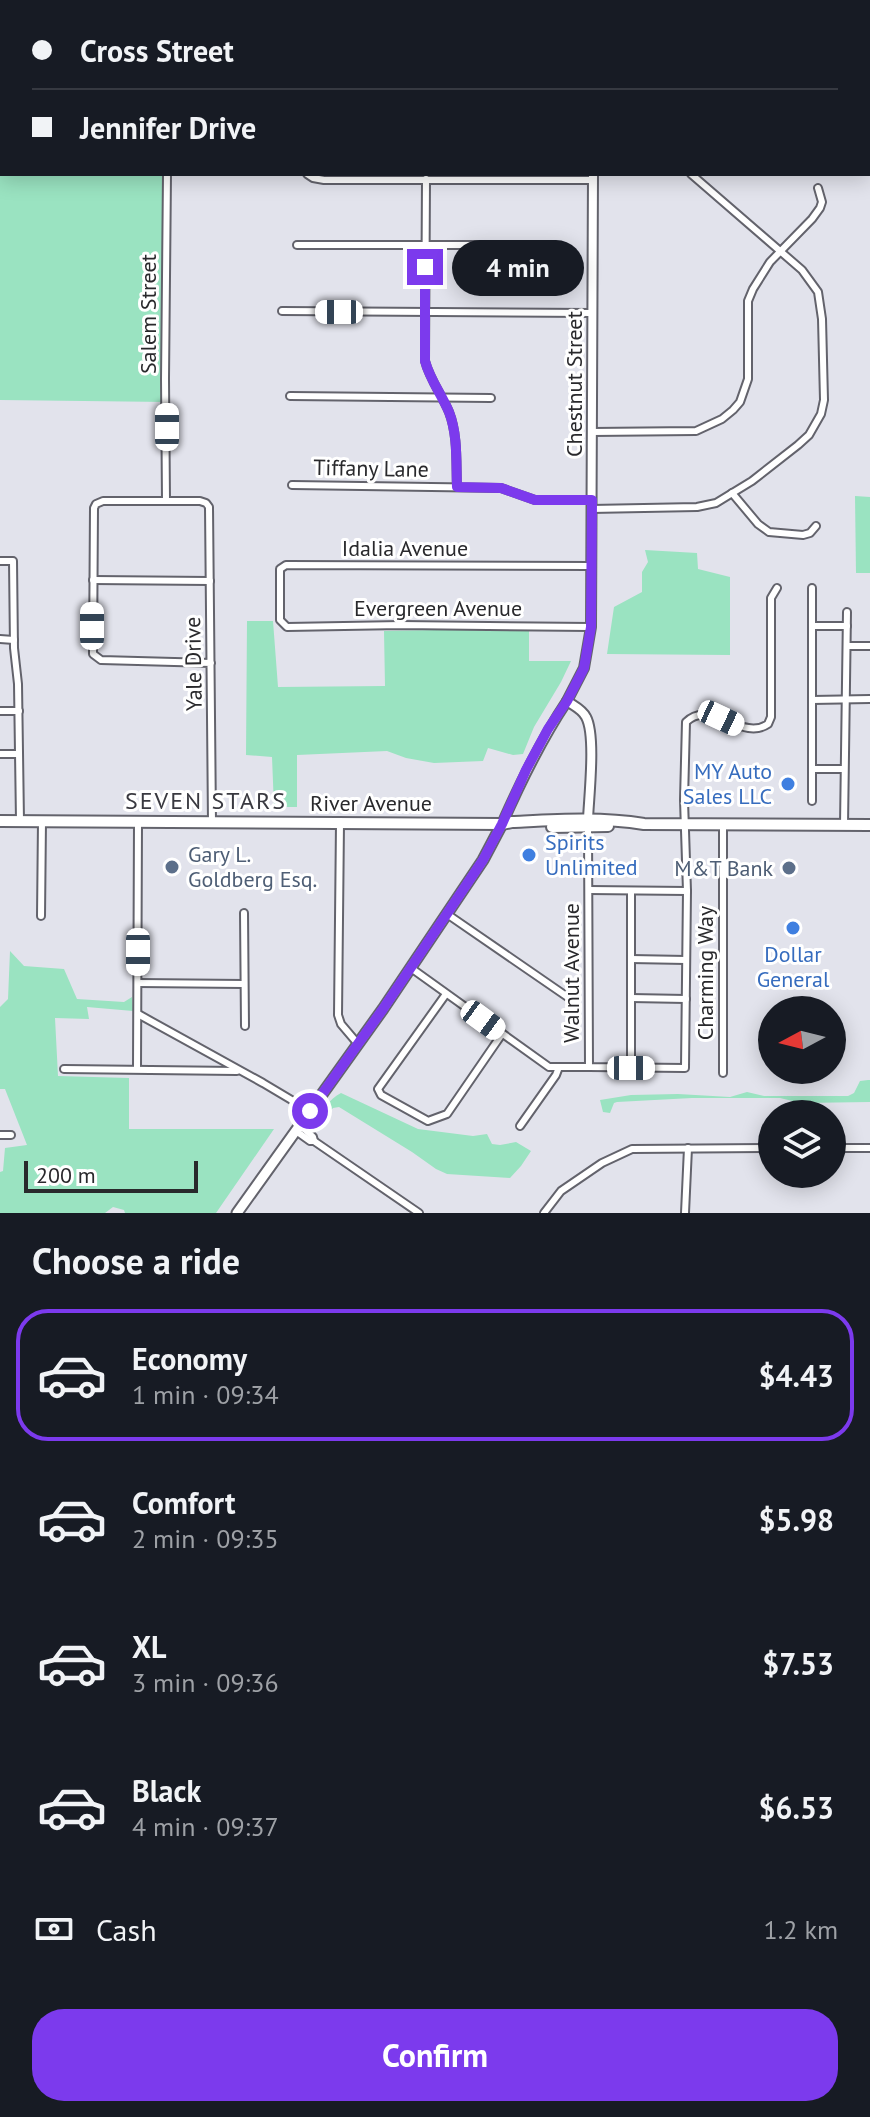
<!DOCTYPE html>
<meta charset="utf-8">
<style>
:root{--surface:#171b24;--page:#20242c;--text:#f1f3f6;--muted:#9ea1a6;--line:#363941;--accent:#7c3aed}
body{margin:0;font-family:"PT Sans",sans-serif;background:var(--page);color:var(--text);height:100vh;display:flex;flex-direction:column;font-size:30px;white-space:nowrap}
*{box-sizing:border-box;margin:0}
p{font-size:26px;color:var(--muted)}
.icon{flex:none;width:44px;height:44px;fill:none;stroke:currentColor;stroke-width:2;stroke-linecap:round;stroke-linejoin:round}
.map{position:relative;height:1213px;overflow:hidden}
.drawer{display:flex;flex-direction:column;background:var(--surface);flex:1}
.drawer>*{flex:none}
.guide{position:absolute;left:0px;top:0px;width:870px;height:176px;box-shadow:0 4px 20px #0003;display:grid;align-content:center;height:176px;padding:0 32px;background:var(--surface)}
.needle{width:52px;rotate:263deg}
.controls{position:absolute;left:758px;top:996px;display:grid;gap:16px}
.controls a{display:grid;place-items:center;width:88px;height:88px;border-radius:50%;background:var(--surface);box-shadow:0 4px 20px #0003;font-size:40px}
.scale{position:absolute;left:24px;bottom:20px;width:174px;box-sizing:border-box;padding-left:8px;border:4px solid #29292c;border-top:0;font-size:22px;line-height:28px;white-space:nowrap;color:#29292c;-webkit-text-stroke:6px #fff;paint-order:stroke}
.end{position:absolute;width:36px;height:36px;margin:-18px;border:10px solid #7c3aed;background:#fff;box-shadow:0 0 0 4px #fff}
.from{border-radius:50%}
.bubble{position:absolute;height:56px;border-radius:28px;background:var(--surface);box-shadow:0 4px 20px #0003;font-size:26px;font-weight:800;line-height:56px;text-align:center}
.car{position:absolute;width:24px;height:48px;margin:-24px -12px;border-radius:10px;box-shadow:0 0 6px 2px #0007;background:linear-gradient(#fff 24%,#345 0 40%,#fff 0 76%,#345 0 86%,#fff 0)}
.guide b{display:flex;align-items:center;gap:28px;height:76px;font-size:30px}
.guide b+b{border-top:2px solid var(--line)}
.guide i{width:20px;height:20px;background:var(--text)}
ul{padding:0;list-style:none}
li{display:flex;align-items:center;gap:24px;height:132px;margin:0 16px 12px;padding:0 16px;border:4px solid transparent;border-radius:32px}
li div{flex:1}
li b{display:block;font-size:30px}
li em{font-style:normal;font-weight:800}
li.current{border-color:var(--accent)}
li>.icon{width:72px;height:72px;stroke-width:1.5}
h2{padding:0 32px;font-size:36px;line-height:96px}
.pay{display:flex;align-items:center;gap:20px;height:88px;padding:0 32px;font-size:30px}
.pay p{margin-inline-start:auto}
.action{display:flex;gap:16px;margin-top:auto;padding:16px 32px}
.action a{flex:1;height:92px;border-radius:32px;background:var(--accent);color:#fff;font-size:32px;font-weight:800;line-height:92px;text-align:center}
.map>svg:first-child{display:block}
</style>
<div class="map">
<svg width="870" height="1213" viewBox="0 0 870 1213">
<rect width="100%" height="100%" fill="#e2e3ec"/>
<g fill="#9ae3c1">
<polygon points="0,88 2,88 2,174 168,174 167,402 0,400"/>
<polygon points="855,496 870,497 870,573 856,573"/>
<polygon points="645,550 697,553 698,569 730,577 730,655 607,654 614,607 642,592 642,572 648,562"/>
<polygon points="247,621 273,621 278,687 385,686 384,631 529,628 529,661 571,661 561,682 534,727 523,754 513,755 488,748 483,761 434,763 406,758 387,751 297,755 297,807 274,807 272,757 246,755"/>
<polygon points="10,951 24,966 64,969 77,999 124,1002 132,997 133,1011 87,1007 89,1019 55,1018 58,1076 129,1078 129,1129 274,1129 216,1213 125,1213 124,1210 113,1207 105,1213 0,1213 0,1172 3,1171 5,1148 27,1145 5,1089 0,1089 0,1007 8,999"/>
<polygon points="868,1080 870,1080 870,1102 801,1103 780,1098 692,1098 617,1102 614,1103 610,1113 603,1112 600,1100 631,1095 678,1094 730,1097 747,1092 764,1096 848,1096 854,1093 860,1081"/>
<path d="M 341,1093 L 418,1129 L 473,1136 L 487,1134 L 492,1144 L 500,1145 L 516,1142 L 531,1151 L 521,1166 L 510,1178 L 447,1174 L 436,1169 L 412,1152 L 339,1107 L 333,1108 L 321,1123 L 319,1123 C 322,1110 329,1099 341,1093 Z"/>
</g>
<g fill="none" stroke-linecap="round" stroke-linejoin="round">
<g stroke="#63636c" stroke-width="10">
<g id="minor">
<polyline points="234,2 234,0"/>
<polyline points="759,2 759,0"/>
<polyline points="826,2 826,0"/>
<polyline points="0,90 2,90"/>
<polyline points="307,174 313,178 324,180 593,180"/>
<path d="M 426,179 L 425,361 C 430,380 442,395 449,412 C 458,435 456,463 457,487"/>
<polyline points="297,245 519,245"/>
<polyline points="282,311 593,313"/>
<polyline points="290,396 491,398"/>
<polyline points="592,432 696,431 722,419 733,410 740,402 748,379 748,301 753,289 770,262 812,219 820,208 822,202 818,188"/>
<polyline points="292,485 501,488 535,500 592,500"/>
<polyline points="732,493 758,524 769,532 803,535 810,533 816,526"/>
<polyline points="166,501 165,379 167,174"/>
<polyline points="591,509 697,507 716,503 752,481 798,445 809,435 821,414 824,400 822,319 818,292 802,270 691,174"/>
<polyline points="0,561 13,561 14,648 18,684 20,821"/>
<polyline points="591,566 286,565 280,569 280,620 287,627 401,625 591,627"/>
<polyline points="93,580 210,581"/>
<polyline points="812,588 812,801"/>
<polyline points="812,626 847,626"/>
<polyline points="0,639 14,640"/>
<polyline points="847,646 870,646"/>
<path d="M 211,663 L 101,660 L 93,654 L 94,508 L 96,504 L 103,501 L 200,501 L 206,503 L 209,507 C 210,612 211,717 212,822"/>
<polyline points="812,700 870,699"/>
<polyline points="0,711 19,711"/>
<polyline points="0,754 19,754"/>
<polyline points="812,769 844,769"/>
<polyline points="340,823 338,1015 341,1024 358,1044"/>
<polyline points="723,825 723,1073"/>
<polyline points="844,825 847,612"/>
<path d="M 588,827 L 589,1067 L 685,1068 L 687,891 L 684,800 L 686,722 C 710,698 742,742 768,724 L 771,717 L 771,598 L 777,588"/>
<polyline points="589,890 687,891"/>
<polyline points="631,891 631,1068"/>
<polyline points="244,913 245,1026"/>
<polyline points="447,914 569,998"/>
<polyline points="41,916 42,821"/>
<polyline points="631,959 686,960"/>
<polyline points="411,968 549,1067 589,1067"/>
<polyline points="138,983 244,984"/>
<polyline points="446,994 378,1089 381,1095 428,1121 447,1114 502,1034"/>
<polyline points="631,998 686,999"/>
<polyline points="138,1014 263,1083 310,1111"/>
<polyline points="64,1069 237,1071"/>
<polyline points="137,1069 138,822"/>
<polyline points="300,1125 313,1137 314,1141"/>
<polyline points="520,1126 556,1075 559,1067"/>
<polyline points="296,1131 310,1141 314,1141 419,1213"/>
<polyline points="0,1135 11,1135"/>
<polyline points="832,1148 870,1148"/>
<polyline points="544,1213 561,1191 602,1163 632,1149 772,1148"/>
<polyline points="685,1213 688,1148"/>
</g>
</g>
<g stroke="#63636c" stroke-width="12">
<g id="tertiary">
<polyline points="595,2 595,0"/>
<path d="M 588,819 C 589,796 596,735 586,717 C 582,709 574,706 567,701 L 584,668 L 591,627 L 593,174"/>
<path d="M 502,824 C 521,781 541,740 567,701"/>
</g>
</g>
<g stroke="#63636c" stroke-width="13">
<polyline id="secondary" points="237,1213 383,1009 483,860 502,824"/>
</g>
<g stroke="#63636c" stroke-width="14">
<g id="trunk">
<path d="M 0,821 L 502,824 L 512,822 C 556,820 600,817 644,824 L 870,825"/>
<polyline points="552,827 608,826"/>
</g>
</g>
<use href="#minor" stroke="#fff" stroke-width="6"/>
<use href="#tertiary" stroke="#fff" stroke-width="8"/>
<use href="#secondary" stroke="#fff" stroke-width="9"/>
<use href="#trunk" stroke="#fff" stroke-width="10"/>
</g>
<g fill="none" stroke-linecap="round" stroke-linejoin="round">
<path stroke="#7c3aed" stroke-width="10" d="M 310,1111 L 383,1009 L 483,860 L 502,824 L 526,770 L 548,729 L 567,701 L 584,668 L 591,627 L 592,500 L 535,500 L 501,488 L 457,487 C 456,463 458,435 449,412 C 442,395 430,380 425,361 L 425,267"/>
</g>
<g fill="#3f7fe0" stroke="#fff" stroke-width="3">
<circle cx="788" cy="784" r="8"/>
<circle cx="529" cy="855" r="8"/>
<circle cx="793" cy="928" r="8"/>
</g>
<g fill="#5c6f8a" stroke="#fff" stroke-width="3">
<circle cx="172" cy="867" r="8"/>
<circle cx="789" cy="868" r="8"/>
</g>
<g text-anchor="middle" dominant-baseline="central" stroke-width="6" stroke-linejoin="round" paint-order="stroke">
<g font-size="22" fill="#29292c" stroke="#fff">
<text transform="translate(148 314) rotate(-90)">Salem Street</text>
<text transform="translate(574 384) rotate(-90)">Chestnut Street</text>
<text transform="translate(371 468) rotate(1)">Tiffany Lane</text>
<text x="405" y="548">Idalia Avenue</text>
<text x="438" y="608">Evergreen Avenue</text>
<text transform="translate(193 664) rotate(-91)">Yale Drive</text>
<text x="371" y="803">River Avenue</text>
<text transform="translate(571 973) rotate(-90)">Walnut Avenue</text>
<text transform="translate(705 973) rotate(-90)">Charming Way</text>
</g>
<g font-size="22" fill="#366cbe" stroke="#fff" text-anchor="end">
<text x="772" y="771">MY Auto<tspan x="772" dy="25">Sales LLC</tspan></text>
<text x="545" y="842" text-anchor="start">Spirits<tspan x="545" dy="25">Unlimited</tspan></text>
<text x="793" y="954" text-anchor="middle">Dollar<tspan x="793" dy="25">General</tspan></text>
</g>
<g font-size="22" fill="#4e5e75" stroke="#fff" text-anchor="start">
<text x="188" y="854">Gary L.<tspan x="188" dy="25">Goldberg Esq.</tspan></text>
<text x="773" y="868" text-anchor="end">M&amp;T Bank</text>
</g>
<g font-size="24" letter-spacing="2" fill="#393940" stroke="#fff">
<text x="206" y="800">SEVEN STARS</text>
</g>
</g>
</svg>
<div class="controls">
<a><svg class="needle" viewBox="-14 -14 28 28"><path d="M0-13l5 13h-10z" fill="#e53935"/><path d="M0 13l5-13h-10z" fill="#9ea1a6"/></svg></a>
<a><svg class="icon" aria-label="layers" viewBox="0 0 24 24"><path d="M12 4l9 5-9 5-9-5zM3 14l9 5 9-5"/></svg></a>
</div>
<div class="scale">200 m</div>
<i class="end from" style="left:310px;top:1111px"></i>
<i class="end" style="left:425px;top:267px"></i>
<div class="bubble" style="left:452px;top:240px;width:132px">4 min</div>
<i class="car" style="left:339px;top:312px;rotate:270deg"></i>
<i class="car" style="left:167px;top:427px;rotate:0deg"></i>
<i class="car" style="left:92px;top:626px;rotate:0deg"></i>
<i class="car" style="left:721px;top:718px;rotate:115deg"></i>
<i class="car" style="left:138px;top:952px;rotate:180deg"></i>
<i class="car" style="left:483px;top:1020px;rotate:126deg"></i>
<i class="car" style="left:631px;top:1068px;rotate:90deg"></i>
<div class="guide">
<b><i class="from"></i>Cross Street</b>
<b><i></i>Jennifer Drive</b>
</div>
</div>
<section class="drawer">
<h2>Choose a ride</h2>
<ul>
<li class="current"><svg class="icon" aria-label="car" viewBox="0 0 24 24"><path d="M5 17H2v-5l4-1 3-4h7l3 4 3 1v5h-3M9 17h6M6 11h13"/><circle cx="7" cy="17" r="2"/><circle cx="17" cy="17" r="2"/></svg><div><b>Economy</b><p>1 min · 09:34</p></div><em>$4.43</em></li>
<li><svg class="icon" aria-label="car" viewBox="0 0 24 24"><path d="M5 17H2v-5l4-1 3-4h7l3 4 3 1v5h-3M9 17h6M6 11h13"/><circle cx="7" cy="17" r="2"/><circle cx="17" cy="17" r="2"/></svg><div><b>Comfort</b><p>2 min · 09:35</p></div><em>$5.98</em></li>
<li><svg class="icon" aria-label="car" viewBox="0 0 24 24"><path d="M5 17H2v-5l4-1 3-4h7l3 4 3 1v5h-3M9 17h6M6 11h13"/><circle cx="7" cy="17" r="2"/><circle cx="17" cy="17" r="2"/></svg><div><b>XL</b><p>3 min · 09:36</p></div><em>$7.53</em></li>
<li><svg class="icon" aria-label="car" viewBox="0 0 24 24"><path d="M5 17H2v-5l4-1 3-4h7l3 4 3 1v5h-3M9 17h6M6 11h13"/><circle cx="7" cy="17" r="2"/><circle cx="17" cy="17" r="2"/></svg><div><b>Black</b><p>4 min · 09:37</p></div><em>$6.53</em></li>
</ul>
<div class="pay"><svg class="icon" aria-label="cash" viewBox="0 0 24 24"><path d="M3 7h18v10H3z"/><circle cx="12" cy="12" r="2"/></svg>Cash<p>1.2 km</p></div>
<div class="action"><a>Confirm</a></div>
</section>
